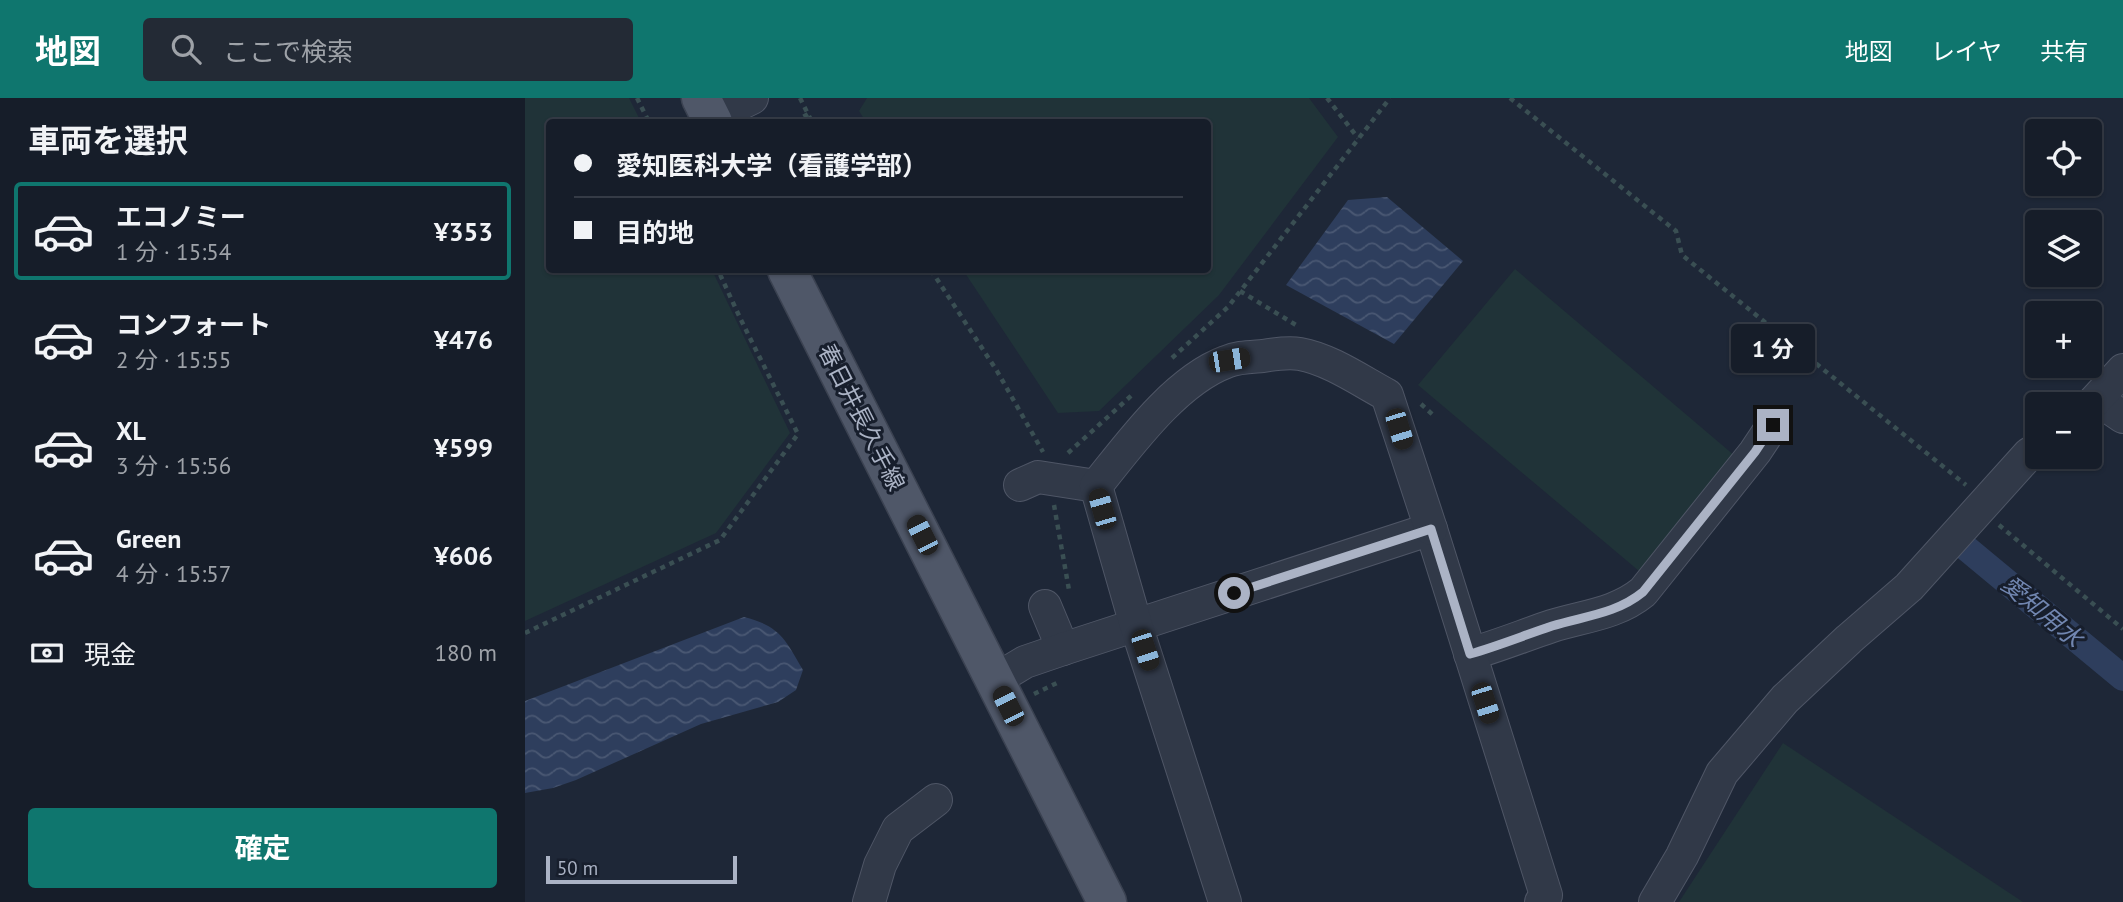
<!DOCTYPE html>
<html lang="ja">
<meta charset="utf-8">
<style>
:root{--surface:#161d29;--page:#232a35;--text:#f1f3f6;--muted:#9ea2a8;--line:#353b46;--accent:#0f766e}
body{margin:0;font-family:"PT Sans","Noto Sans JP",sans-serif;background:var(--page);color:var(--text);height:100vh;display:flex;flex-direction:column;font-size:26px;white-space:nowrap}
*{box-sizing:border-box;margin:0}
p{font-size:23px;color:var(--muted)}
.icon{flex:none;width:38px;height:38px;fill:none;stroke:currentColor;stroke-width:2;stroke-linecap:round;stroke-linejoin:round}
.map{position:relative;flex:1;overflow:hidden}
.sheet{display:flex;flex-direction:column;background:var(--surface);width:525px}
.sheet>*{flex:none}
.hud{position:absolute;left:21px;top:21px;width:665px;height:154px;border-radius:7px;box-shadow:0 2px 5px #0004,0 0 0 2px var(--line);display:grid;align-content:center;height:154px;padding:0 28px;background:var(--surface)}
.tools{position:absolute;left:1500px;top:21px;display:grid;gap:14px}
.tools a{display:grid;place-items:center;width:77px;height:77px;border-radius:7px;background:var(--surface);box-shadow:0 2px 5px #0004,0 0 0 2px var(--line);font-size:35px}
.scale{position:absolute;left:21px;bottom:18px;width:191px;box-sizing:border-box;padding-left:7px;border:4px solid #abb3c5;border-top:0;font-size:19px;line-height:24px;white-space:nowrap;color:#abb3c5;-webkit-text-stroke:5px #171e2c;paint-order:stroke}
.end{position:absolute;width:32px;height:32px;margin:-16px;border:9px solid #abb3c5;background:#111;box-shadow:0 0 0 4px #111}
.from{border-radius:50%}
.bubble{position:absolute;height:49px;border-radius:7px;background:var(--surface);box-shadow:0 2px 5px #0004,0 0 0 2px var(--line);font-size:23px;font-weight:700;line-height:49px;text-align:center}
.car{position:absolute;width:21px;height:42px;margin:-21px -10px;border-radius:9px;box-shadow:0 0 5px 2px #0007;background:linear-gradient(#222 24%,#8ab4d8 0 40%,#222 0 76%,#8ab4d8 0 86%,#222 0)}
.hud b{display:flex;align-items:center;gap:24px;height:66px;font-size:26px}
.hud b+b{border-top:2px solid var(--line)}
.hud i{width:18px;height:18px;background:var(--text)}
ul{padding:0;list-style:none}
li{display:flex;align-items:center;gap:21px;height:98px;margin:0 14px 10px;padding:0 14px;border:4px solid transparent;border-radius:7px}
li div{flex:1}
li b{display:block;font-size:26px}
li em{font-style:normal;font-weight:700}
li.current{border-color:var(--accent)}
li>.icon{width:63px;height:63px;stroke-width:1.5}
h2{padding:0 28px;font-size:32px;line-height:84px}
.pay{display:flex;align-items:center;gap:18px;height:77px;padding:0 28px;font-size:26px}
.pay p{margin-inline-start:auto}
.action{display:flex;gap:14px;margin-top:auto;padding:14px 28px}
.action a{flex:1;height:80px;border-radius:7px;background:var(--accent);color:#fff;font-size:28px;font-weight:700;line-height:80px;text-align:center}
header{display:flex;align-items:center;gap:42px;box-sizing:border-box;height:98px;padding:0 35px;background:var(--accent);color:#fff}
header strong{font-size:33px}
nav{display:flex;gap:38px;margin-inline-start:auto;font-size:24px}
.search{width:490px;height:63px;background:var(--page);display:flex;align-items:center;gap:18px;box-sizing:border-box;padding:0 24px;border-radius:7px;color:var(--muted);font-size:26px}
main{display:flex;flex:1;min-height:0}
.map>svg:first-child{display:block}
</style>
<header>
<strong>地図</strong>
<div class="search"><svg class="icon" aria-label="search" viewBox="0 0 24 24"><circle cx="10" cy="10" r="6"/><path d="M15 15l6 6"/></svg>ここで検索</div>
<nav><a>地図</a><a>レイヤ</a><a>共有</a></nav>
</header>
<main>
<section class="sheet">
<h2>車両を選択</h2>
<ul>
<li class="current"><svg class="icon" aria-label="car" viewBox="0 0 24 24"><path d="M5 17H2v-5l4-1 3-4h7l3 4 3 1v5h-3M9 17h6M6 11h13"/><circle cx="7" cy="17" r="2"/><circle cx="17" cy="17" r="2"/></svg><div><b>エコノミー</b><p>1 分 · 15:54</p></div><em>¥353</em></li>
<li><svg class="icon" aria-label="car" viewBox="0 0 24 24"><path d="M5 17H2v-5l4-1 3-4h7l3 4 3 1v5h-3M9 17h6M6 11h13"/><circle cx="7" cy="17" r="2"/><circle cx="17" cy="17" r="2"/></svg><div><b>コンフォート</b><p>2 分 · 15:55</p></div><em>¥476</em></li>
<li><svg class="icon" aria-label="car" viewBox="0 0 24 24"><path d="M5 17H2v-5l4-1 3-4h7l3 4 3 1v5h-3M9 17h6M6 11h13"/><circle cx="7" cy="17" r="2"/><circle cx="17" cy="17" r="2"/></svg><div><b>XL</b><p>3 分 · 15:56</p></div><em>¥599</em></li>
<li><svg class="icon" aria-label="car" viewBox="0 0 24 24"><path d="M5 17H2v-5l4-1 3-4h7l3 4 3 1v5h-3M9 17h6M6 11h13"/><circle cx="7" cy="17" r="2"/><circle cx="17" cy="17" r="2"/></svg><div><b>Green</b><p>4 分 · 15:57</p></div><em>¥606</em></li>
</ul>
<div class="pay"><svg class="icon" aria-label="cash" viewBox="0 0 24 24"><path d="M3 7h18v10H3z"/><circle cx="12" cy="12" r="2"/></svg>現金<p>180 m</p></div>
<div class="action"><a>確定</a></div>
</section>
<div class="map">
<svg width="1598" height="804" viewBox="0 0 1598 804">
<defs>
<pattern id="water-waves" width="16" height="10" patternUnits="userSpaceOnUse" patternTransform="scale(1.75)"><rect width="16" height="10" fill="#2e3e5d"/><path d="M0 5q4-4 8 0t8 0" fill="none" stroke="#4a5873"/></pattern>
</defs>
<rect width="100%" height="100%" fill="#1e2737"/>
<g fill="#203338">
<polygon points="0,0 104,0 116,24 24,24 24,172 187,172 265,335 191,435 0,523"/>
<polygon points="342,0 784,0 813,39 694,197 574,313 533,315 438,172 682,172 682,24 341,24 334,13"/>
<polygon points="990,171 1210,358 1114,473 893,287"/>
<polygon points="1258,645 1498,804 1154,804"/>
</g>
<g fill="url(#water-waves)">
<polygon points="862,99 938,163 869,246 761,187 823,102"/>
<path d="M 219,519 C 255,528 260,541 278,572 L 271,592 L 253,604 L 176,626 L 51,682 L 28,690 L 0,695 L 0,603 Z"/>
</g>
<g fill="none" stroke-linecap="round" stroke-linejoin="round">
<polyline stroke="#2e3e5d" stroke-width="26" points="1435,445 1598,580"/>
<g stroke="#4f5666" stroke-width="34">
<g id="minor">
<polyline points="186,20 227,0"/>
<polyline points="1573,302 1598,319"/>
<polyline points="1564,309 1598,272"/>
<polyline points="495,387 513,379 571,388"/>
<polyline points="520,508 538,551"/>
<path d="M 945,556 C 973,548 1000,537 1027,528 C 1059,518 1091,516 1118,494 L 1230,354 L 1248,327"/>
<polyline points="470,582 500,564 538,551 906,431 1021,797 1016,804"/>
<polyline points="344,804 355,767 373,731 411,702"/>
<path d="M 700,804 L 611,527 L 571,388 C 604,347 650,283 701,264 C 712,259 725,259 738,258 C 750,256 763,254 775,256 C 804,261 836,283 862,297 L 906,431"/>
<polyline points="1130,804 1157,758 1197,675 1260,601 1324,541 1384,489 1504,356 1512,351"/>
</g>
</g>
<g stroke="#3b4251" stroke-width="41">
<g id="major">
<polyline points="176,0 188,24"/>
<polyline points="262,172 582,804"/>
</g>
</g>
<g stroke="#3a4f53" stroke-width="4.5" stroke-dasharray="5 5" stroke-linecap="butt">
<polyline points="112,0 124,24"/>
<polyline points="275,0 287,24"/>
<polyline points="802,0 833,40"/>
<polyline points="985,0 1151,133 1157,157 1441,387"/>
<polyline points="270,24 283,16"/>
<polyline points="406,172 472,273 518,354"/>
<polyline points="715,193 771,227"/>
<polyline points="647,260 703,209 865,0"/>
<polyline points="896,306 908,317"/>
<polyline points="543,355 607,297"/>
<polyline points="529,407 544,492"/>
<polyline points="1474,427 1598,531"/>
<polyline points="0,535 195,442 273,336 216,222 193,172"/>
<polyline points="509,596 536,583"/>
</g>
<use href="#minor" stroke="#313948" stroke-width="32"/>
<use href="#major" stroke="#4f5768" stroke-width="38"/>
</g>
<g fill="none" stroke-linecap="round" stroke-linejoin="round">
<path stroke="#abb3c5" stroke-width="9" d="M 709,495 L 906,431 L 945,556 C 973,548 1000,537 1027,528 C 1059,518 1091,516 1118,494 L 1230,354 L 1248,327"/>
</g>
<g text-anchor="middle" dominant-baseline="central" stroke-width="6" stroke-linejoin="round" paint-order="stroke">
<g font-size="23" fill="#abb3c5" stroke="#171e2c">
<text transform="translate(337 319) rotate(63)">春日井長久手線</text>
</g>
<g font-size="24" font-style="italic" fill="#7186b0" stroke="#171e2c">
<text transform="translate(1517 513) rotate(40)">愛知用水</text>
</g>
</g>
</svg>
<div class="tools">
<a><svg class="icon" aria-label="locate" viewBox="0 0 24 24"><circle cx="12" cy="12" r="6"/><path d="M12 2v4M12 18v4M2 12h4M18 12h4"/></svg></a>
<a><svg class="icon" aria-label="layers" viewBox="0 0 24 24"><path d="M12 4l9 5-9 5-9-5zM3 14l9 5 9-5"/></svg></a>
<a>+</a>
<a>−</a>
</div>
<div class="scale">50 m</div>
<i class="end from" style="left:709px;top:495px"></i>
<i class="end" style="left:1248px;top:327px"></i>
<div class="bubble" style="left:1206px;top:226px;width:84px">1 分</div>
<i class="car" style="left:704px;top:262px;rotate:81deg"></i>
<i class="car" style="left:874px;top:331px;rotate:163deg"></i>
<i class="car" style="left:577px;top:411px;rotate:344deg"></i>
<i class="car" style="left:397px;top:437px;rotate:333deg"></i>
<i class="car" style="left:620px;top:552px;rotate:162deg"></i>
<i class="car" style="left:960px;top:605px;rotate:162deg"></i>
<i class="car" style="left:483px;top:608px;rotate:333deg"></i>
<div class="hud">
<b><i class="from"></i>愛知医科大学（看護学部）</b>
<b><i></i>目的地</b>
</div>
</div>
</main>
